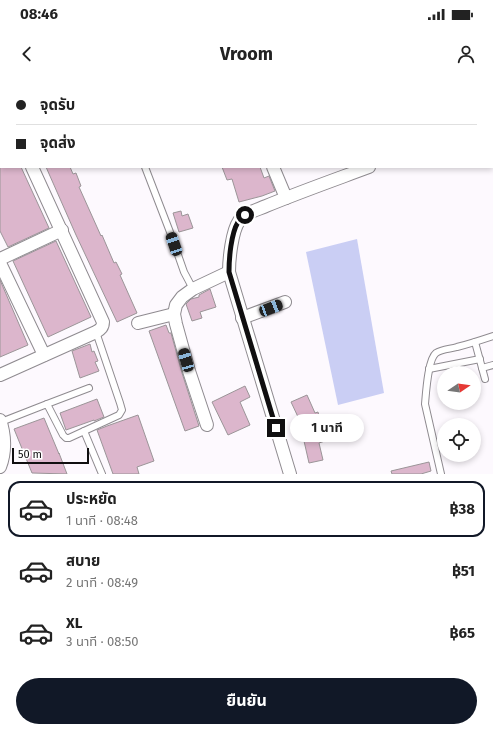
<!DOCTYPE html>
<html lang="th">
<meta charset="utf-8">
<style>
:root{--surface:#fff;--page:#f6f6f6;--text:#222;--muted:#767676;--line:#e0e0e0;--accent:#111827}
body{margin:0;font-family:"Fira Sans","Noto Sans Thai",sans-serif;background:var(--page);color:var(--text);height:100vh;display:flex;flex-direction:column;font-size:15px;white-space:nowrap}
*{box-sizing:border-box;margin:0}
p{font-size:13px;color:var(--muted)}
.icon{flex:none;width:22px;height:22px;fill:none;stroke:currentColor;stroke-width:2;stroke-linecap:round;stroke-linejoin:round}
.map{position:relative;height:394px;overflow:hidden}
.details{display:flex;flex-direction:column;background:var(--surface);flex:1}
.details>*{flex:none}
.guide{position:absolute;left:0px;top:0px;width:493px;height:88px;box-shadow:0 2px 6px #0003;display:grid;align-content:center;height:88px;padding:0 16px;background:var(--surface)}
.needle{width:26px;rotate:77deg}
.fabs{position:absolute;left:437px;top:286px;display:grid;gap:8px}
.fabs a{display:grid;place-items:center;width:44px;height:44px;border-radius:50%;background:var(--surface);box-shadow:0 2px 6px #0003;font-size:20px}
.scale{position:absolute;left:12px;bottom:10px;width:77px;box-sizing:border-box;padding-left:4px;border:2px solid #100f10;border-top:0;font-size:11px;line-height:14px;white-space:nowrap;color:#100f10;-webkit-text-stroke:3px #fff;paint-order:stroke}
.end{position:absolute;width:18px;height:18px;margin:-9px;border:5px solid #100f10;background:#fff;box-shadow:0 0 0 2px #fff}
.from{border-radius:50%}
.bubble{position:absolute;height:28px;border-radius:14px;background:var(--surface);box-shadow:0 2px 6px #0003;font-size:13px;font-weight:700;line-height:28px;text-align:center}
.car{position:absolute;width:12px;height:24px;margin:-12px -6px;border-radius:5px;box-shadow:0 0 3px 1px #0007;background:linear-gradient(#222 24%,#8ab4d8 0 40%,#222 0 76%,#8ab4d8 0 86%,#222 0)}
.guide b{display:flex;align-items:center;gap:14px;height:38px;font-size:15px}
.guide b+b{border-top:1px solid var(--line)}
.guide i{width:10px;height:10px;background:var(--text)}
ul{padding:7px 0 0;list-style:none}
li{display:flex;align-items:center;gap:12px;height:56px;margin:0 8px 6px;padding:0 8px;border:2px solid transparent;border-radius:12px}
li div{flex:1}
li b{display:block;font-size:15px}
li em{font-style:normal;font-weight:700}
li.on{border-color:var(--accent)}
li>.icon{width:36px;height:36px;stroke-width:1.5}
.button{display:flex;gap:8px;margin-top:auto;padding:8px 16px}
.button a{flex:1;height:46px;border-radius:24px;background:var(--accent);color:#fff;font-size:16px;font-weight:700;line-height:46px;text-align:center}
.status{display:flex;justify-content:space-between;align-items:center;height:28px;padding:0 20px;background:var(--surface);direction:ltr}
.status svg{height:11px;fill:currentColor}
header{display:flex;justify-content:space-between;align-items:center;height:52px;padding:0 16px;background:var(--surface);font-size:18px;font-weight:700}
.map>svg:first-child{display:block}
</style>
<div class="status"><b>08:46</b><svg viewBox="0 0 49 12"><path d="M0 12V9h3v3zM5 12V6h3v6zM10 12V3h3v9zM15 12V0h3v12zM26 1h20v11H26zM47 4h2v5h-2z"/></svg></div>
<header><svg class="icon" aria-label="back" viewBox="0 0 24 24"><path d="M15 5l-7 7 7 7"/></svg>Vroom<svg class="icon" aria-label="person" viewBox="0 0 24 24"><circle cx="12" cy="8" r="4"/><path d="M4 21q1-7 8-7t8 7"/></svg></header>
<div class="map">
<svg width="493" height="394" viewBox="0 0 493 394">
<rect width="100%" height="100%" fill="#fdf9fe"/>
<polygon fill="#cacef4" points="357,159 384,313 338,325 306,172"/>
<g fill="#dcb6cc" stroke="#9b9598">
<polygon points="0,87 21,87 49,148 8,167 0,151"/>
<polygon points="46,87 70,87 73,94 76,93 81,106 79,107 88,127 101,156 102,155 114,183 116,182 122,194 120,195 137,233 117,242 76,155"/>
<polygon points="222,87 260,87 264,98 269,96 275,111 262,116 239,122 232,99 227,100"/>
<polygon points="181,131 182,136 188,134 193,148 179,152 173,133"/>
<polygon points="56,161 91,237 48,257 13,181"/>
<polygon points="0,200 28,265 0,277"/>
<polygon points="210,209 216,227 200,232 202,238 192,241 186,224 191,219 199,217 199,215"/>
<polygon points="166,245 169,253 171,253 182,293 199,346 185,351 149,251"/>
<polygon points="90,264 92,272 94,271 98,281 95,282 99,291 80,298 72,271"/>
<polygon points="245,306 250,317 240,322 250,345 228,355 212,322"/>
<polygon points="307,315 315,333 318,332 325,361 319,363 323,380 309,383 299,339 291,322"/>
<polygon points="97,319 104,337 94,341 94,340 66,350 60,333"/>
<polygon points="138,335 154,381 137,387 139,394 113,394 97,350 107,346"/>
<polygon points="44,338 59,374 59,373 67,394 32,393 14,349"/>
<polygon points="429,382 431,391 421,394 392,394 391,391"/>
</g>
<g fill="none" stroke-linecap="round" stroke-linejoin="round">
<g stroke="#8f8b90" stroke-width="8">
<g id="lane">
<polyline points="145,87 170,152 184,192 193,209"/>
<polyline points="475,262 485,299"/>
<polyline points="482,288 493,285"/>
<polyline points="429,289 480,279"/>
<polyline points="47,324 89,308"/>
<polyline points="1,342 47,324 63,355 66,358 69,358 119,335 122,330 120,323 96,252"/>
<polyline points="84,351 102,394"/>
<path d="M 441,394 L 425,324 C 426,313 428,279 436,273 C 442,269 451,269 457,267 C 469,264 481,260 493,256"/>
</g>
</g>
<g stroke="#8f8b90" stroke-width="14">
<g id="street">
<polyline points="239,0 240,1"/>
<polyline points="415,0 415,1"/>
<polyline points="393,1 395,0"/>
<polyline points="0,16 1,18"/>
<polyline points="0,69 1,69"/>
<polyline points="273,87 286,118"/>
<polyline points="0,179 62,150"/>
<polyline points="0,183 44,275"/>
<polyline points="242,238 285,222"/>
<polyline points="138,243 174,234"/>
<path d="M 0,295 L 96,252 C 101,249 103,247 103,242 L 32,87"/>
<path d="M 0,340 C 5,354 6,372 0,387"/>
<polyline points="207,345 189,291 176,244 174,234 176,225 182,217 193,209 229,192"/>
<path d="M 290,394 L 229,192 C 229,179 232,151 239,141 C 244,133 257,130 266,126 C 300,112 334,100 369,87"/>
</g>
</g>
<use href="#lane" stroke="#fff" stroke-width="6"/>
<use href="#street" stroke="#fff" stroke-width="12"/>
</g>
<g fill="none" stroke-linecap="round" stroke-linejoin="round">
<path stroke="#100f10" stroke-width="5" d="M 245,135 C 242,137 240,139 238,142 C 231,154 229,178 229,192 L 276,348"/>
</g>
</svg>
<div class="fabs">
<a><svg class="needle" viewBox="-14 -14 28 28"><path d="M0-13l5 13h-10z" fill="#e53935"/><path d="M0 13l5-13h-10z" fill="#767676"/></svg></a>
<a><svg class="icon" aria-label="locate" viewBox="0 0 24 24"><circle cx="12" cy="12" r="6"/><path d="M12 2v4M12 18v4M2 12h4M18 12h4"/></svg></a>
</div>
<div class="scale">50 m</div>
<i class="end from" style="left:245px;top:135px"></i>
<i class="end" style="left:276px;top:348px"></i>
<div class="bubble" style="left:290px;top:334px;width:74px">1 นาที</div>
<i class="car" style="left:174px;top:164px;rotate:341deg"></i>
<i class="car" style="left:271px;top:228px;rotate:69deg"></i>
<i class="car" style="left:186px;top:280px;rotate:344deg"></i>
<div class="guide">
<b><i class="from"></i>จุดรับ</b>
<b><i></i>จุดส่ง</b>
</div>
</div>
<section class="details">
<ul>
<li class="on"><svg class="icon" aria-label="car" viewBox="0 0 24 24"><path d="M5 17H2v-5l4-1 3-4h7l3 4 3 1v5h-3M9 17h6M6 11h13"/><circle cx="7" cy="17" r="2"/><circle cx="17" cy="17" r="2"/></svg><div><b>ประหยัด</b><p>1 นาที · 08:48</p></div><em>฿38</em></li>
<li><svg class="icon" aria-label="car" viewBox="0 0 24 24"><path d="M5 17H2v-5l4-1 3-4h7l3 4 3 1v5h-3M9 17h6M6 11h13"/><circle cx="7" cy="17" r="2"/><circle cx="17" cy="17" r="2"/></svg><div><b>สบาย</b><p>2 นาที · 08:49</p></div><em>฿51</em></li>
<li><svg class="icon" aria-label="car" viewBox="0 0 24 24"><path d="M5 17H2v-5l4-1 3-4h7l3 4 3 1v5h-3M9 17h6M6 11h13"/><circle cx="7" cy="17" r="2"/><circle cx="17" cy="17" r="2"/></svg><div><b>XL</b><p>3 นาที · 08:50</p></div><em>฿65</em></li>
</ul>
<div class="button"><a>ยืนยัน</a></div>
</section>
